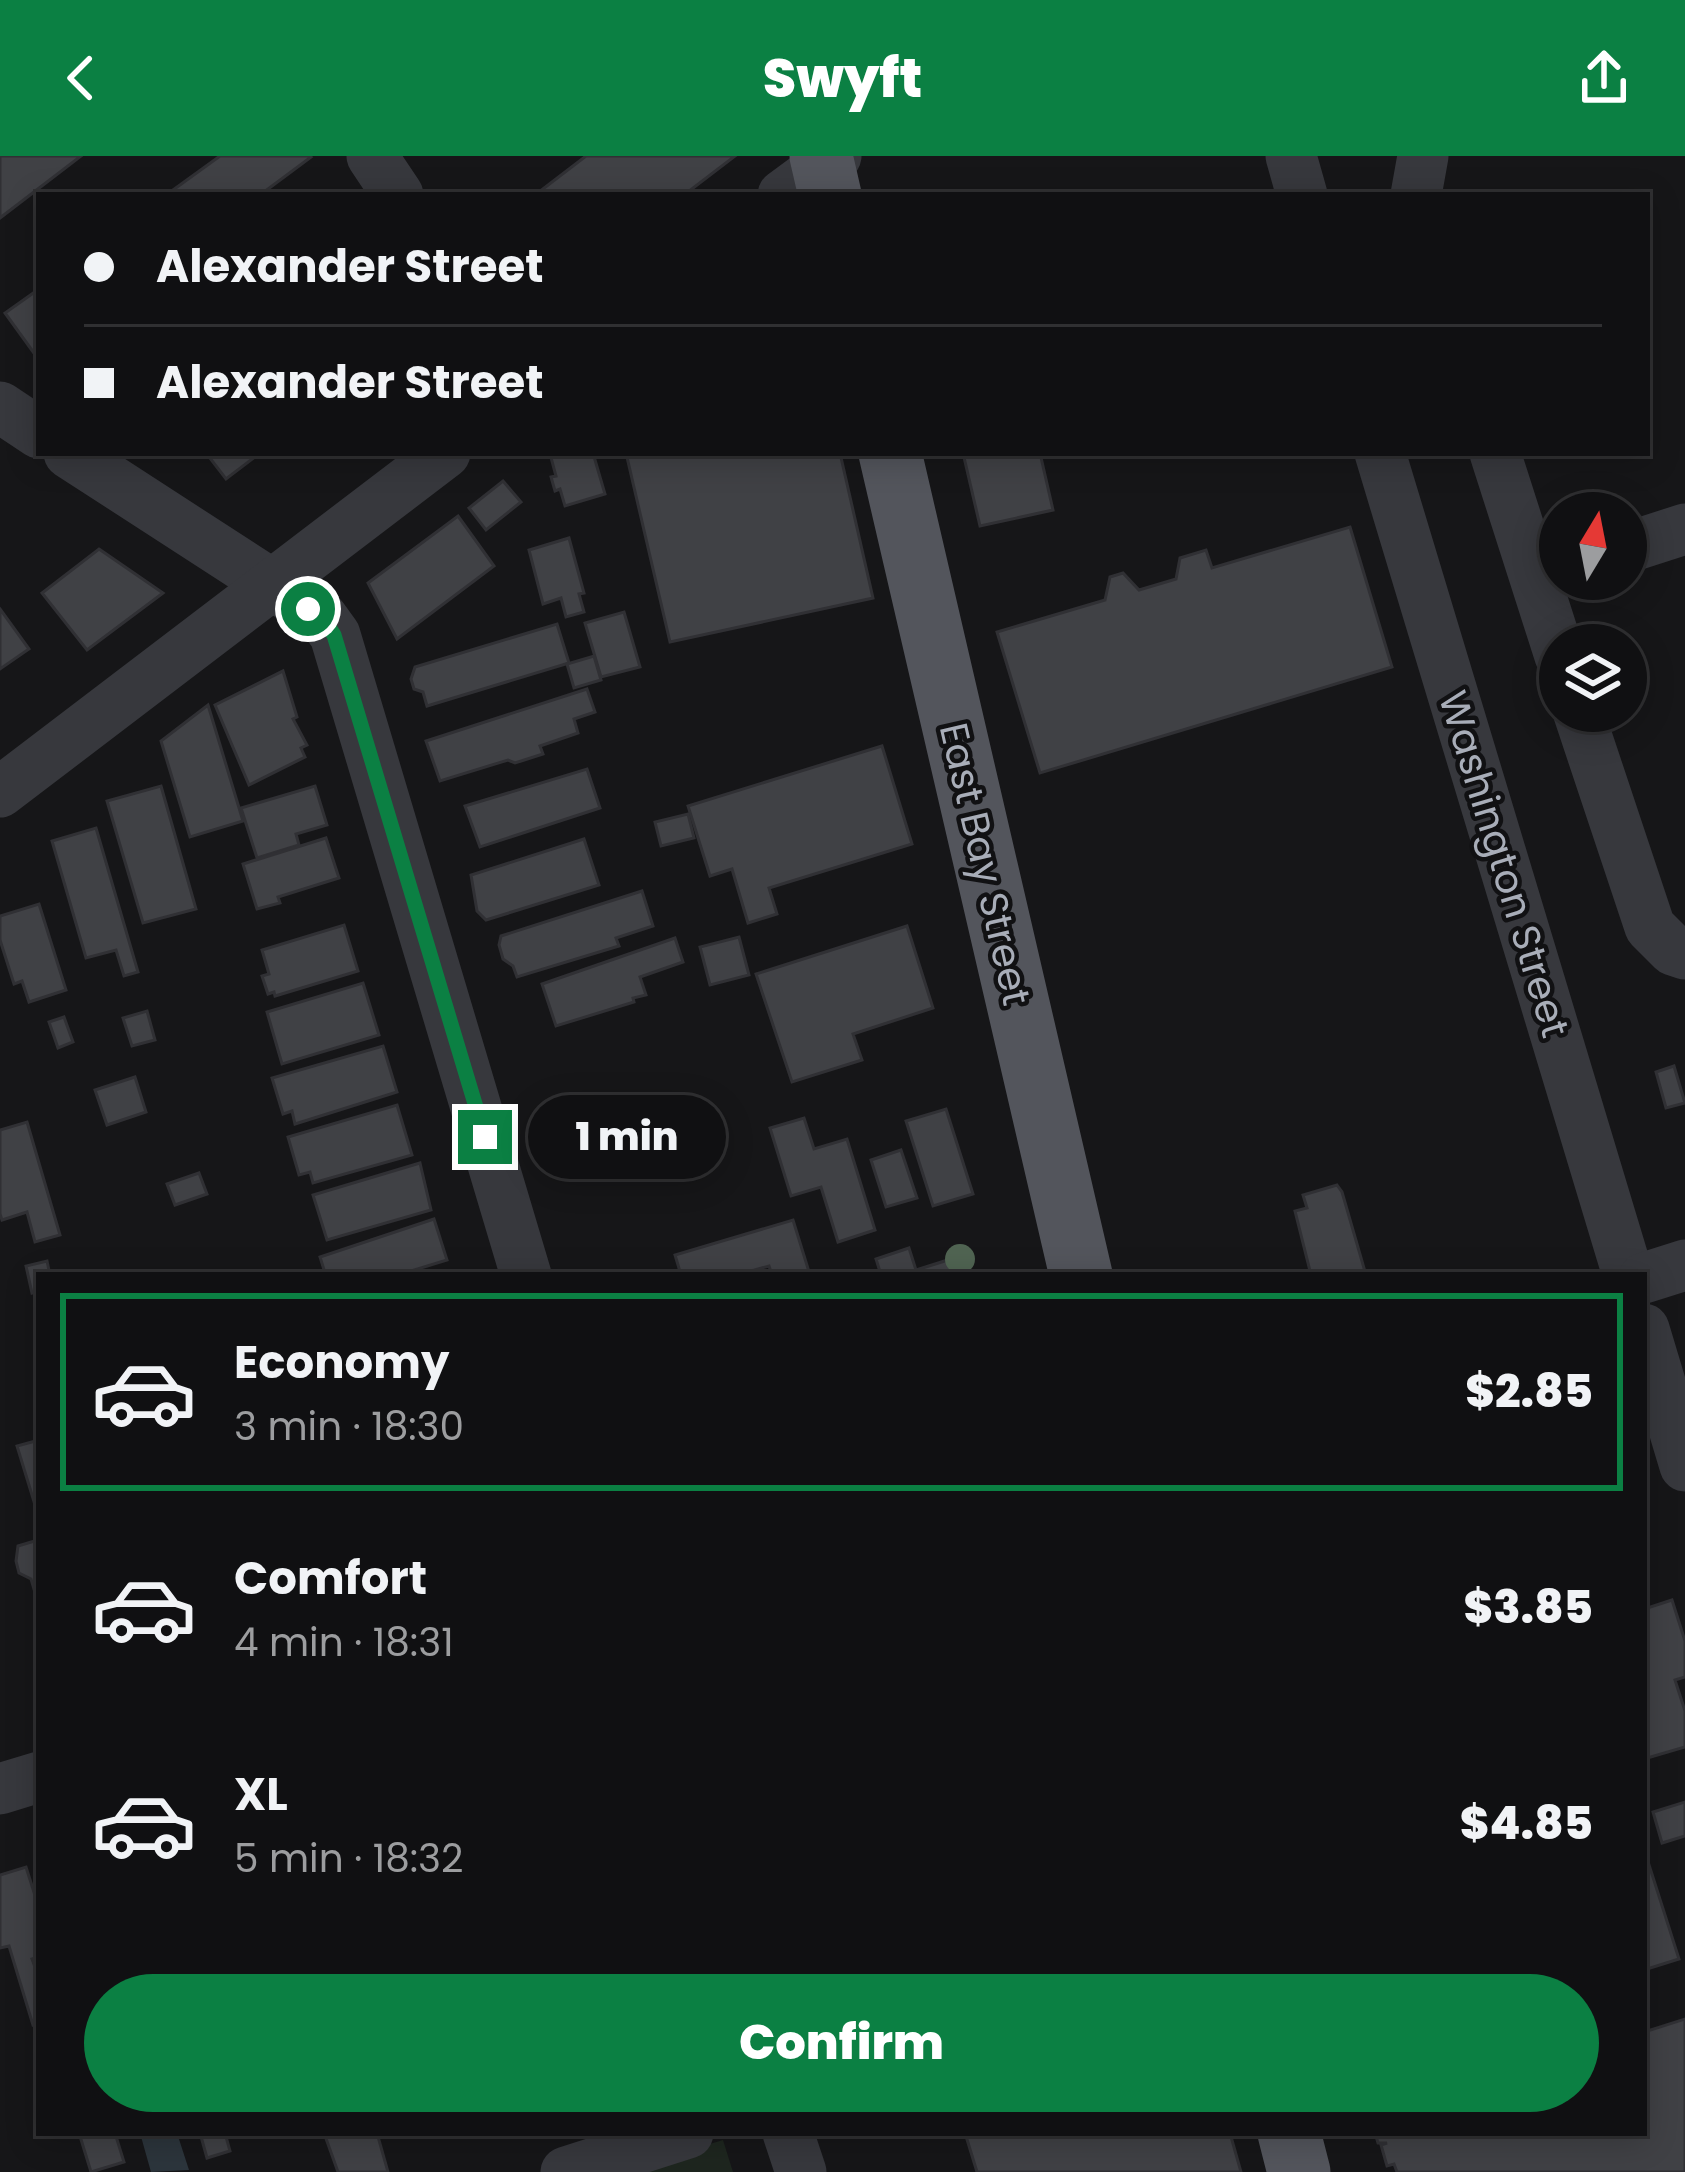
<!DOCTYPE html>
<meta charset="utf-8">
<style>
:root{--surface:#101012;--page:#1e1e20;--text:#f1f3f6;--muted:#9c9d9f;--line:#303032;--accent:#0b8043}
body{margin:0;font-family:Poppins,sans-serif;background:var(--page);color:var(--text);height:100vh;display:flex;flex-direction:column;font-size:45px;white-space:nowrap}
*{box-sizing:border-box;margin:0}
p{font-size:39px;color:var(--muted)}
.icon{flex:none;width:66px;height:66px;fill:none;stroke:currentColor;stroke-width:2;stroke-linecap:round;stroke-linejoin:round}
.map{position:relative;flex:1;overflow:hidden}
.drawer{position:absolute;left:36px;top:1116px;width:1611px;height:864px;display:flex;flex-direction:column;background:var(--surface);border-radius:0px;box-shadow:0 6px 30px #0003,0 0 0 3px var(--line)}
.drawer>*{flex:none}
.hud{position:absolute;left:36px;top:36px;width:1614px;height:264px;border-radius:0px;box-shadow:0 6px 30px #0003,0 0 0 3px var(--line);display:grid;align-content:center;height:264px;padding:0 48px;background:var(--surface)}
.needle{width:78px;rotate:10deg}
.tools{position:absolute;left:1539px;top:336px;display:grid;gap:24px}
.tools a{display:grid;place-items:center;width:108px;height:108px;border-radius:50%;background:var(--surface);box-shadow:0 6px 30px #0003,0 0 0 3px var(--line);font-size:60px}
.end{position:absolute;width:54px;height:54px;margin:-27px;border:15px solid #0b8043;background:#fff;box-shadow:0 0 0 6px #fff}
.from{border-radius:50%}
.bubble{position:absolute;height:84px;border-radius:42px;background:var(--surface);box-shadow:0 6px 30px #0003,0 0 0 3px var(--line);font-size:39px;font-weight:800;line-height:84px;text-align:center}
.hud b{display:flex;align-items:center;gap:42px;height:114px;font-size:45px}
.hud b+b{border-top:3px solid var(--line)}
.hud i{width:30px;height:30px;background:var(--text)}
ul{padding:21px 0 0;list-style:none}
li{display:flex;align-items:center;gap:36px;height:198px;margin:0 24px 18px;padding:0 24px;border:6px solid transparent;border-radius:0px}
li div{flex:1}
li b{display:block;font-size:45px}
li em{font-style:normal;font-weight:800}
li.selected{border-color:var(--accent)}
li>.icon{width:108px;height:108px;stroke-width:1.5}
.button{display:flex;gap:24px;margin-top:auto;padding:24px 48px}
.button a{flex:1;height:138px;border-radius:72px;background:var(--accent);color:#fff;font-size:48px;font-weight:800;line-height:138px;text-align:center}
header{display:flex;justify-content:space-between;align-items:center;height:156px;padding:0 48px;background:var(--accent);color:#fff;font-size:54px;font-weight:800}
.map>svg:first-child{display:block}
</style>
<header><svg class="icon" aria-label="back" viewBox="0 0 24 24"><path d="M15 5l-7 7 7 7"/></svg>Swyft<svg class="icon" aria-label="share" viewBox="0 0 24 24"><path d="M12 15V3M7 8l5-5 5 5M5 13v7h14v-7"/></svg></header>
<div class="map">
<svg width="1685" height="2016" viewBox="0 0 1685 2016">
<rect width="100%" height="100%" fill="#161618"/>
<polygon fill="#1e261f" points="723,1984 733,2016 639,2016 637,2010"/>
<polygon fill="#2c353c" points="140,1977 177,1977 189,2014 151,2016"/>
<g fill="#404145" stroke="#303034" stroke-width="3">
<polygon points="0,0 81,0 0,62"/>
<polygon points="220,0 310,0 311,1 260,39 166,39"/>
<polygon points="586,0 735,0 684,39 535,39"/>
<polygon points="39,133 39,204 5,157"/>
<polygon points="206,297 260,297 226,323"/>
<polygon points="593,297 605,338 565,350 560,333 555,335 551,321 556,320 550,298"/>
<polygon points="626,297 840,297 873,442 670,486"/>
<polygon points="963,297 1040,297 1053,354 980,370"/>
<polygon points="503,325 521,346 486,374 469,352"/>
<polygon points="458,360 494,410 397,483 368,427"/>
<polygon points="1350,371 1392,511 1040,617 997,476 1105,444 1110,421 1123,417 1139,434 1176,423 1180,402 1206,394 1212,412"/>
<polygon points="569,382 584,437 579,438 584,456 566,461 561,442 543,448 529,394"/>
<polygon points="99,393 163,437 87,494 42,437"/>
<polygon points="0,453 29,493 0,513"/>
<polygon points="624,456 640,511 601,521 585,467"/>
<polygon points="557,468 569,507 427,550 423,536 414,533 411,523 415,511"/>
<polygon points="594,500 601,524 574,532 567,508"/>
<polygon points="283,515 297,561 293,563 307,589 301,592 305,601 249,629 215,549"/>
<polygon points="587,533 595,556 574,563 578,577 540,590 543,598 515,607 508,604 440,625 426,585"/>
<polygon points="208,549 243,665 190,681 161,585"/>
<polygon points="882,590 912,688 769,732 777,758 748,767 732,713 710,720 688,650"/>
<polygon points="587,613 600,652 480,691 465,650"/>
<polygon points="161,630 196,753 143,767 107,645"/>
<polygon points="315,630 327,669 296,678 299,689 257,702 241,652"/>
<polygon points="688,658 694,682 661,690 655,666"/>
<polygon points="96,672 138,816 124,820 116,794 86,802 52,685"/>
<polygon points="326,682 339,722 278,741 280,747 257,753 243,708"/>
<polygon points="584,683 599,729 486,764 477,755 471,719"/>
<polygon points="642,735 653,770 616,782 619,790 517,821 513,810 503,803 499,789 501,780"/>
<polygon points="39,748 66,834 29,846 22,825 14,828 0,784 0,760"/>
<polygon points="344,769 358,815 275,840 274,836 268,838 262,820 269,818 262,794"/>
<polygon points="907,770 933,852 853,878 862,904 792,926 756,818"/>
<polygon points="739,781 749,819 710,829 700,791"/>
<polygon points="675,782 683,806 640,821 646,839 633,842 634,846 556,870 542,828"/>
<polygon points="363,827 379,879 282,908 267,856"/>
<polygon points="147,855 155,884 132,890 123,862"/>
<polygon points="64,861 73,886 58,892 49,866"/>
<polygon points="383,890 397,936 295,968 292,955 283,958 272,922"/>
<polygon points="1674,910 1685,947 1666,952 1656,916"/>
<polygon points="135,921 146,956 107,969 95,934"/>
<polygon points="397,949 412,999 313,1027 310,1016 299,1019 288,981"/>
<polygon points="946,953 973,1038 933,1050 906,965"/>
<polygon points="804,962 814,993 847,983 875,1074 838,1086 821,1031 791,1040 770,972"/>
<polygon points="27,966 60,1079 35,1086 27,1056 2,1064 0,1058 0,974"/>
<polygon points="901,994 917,1042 886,1051 871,1004"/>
<polygon points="420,1007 431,1054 327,1084 313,1039"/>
<polygon points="199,1017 207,1038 175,1049 167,1028"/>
<polygon points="1337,1029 1342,1036 1366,1119 1311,1119 1295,1055 1307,1052 1303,1039"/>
<polygon points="434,1063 447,1104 398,1119 325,1117 320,1101"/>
<polygon points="793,1064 810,1119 772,1119 769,1110 737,1119 681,1119 675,1099"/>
<polygon points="909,1092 916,1114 951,1103 956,1119 881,1119 876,1103"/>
<polygon points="47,1105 50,1119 39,1119 39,1135 32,1137 26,1110"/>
<polygon points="39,1284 39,1362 17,1290"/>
<polygon points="37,1379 39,1379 39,1450 31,1423 19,1417 16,1405 18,1390 38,1384"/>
<polygon points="1672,1444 1685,1485 1685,1521 1675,1524 1685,1555 1685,1591 1644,1603 1644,1453"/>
<polygon points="1685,1646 1685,1680 1662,1687 1653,1656"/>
<polygon points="1644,1693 1679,1803 1644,1814"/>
<polygon points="26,1711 39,1752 39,1801 32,1803 35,1811 39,1810 39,1867 33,1869 9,1790 0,1792 0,1719"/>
<polygon points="1685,1863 1685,2016 1397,2016 1394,2008 1387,2010 1381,1989 1387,1987 1378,1987 1375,1977 1644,1977 1644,1876"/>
<polygon points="79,1977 115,1977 124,2006 91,2016"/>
<polygon points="200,1977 225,1977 230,1995 207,2002"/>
<polygon points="324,1977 377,1977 388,2016 338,2016"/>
<polygon points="965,1977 1230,1977 1241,2016 977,2016"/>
</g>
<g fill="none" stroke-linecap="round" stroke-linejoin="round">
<g stroke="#37383d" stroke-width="51">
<polyline points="372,0 398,39"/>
<polyline points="1291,0 1302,39"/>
<polyline points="783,39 836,0"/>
<polyline points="1416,39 1423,0"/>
<polyline points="0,251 39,277"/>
<polyline points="69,297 322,461 335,479 526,1119"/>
<polyline points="1380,297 1628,1119"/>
<polyline points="1495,297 1560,500"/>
<polyline points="1626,392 1685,373"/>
<polyline points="1578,555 1650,771 1673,794 1685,798"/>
<polyline points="0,636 445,297"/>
<polyline points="1644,1122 1685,1109"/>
<polyline points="1644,1173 1685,1310"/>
<polyline points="0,1633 39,1621"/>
<polyline points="788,1977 801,2016"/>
<polyline points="566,2016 688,1977"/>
</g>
<g stroke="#53555c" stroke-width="63">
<polyline points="821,0 830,39"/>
<polyline points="890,297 1081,1119"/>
<polyline points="1289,1977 1299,2016"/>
</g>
</g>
<circle fill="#506452" cx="960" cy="1103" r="15"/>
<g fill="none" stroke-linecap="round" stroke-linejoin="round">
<polyline stroke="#0b8043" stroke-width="15" points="308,453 322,461 334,479 485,981"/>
</g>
<g text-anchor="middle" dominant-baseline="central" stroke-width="9" stroke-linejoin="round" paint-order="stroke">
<g font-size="39" fill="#a8adb8" stroke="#111113">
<text transform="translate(985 708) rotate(77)">East Bay Street</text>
<text transform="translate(1504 708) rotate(73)">Washington Street</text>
</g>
</g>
</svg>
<div class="tools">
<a><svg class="needle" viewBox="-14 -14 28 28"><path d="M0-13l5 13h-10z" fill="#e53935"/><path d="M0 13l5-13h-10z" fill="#9c9d9f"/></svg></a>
<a><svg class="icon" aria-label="layers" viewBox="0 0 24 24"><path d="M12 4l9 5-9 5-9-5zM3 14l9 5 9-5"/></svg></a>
</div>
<i class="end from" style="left:308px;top:453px"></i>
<i class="end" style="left:485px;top:981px"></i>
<div class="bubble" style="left:528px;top:939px;width:198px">1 min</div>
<div class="hud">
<b><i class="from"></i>Alexander Street</b>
<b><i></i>Alexander Street</b>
</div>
<section class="drawer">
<ul>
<li class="selected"><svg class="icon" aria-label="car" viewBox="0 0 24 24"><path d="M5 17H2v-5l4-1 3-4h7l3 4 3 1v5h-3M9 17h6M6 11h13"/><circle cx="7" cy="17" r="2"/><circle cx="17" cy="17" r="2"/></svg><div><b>Economy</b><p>3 min · 18:30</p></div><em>$2.85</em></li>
<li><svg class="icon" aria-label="car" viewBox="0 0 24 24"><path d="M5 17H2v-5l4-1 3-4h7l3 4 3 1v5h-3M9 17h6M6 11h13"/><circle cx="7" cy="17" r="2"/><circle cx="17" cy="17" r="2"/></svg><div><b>Comfort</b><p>4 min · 18:31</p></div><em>$3.85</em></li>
<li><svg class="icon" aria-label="car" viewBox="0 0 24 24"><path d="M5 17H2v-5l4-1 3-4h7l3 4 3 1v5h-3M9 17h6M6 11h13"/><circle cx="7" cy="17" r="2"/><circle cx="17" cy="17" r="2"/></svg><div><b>XL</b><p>5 min · 18:32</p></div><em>$4.85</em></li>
</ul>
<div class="button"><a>Confirm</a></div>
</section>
</div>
